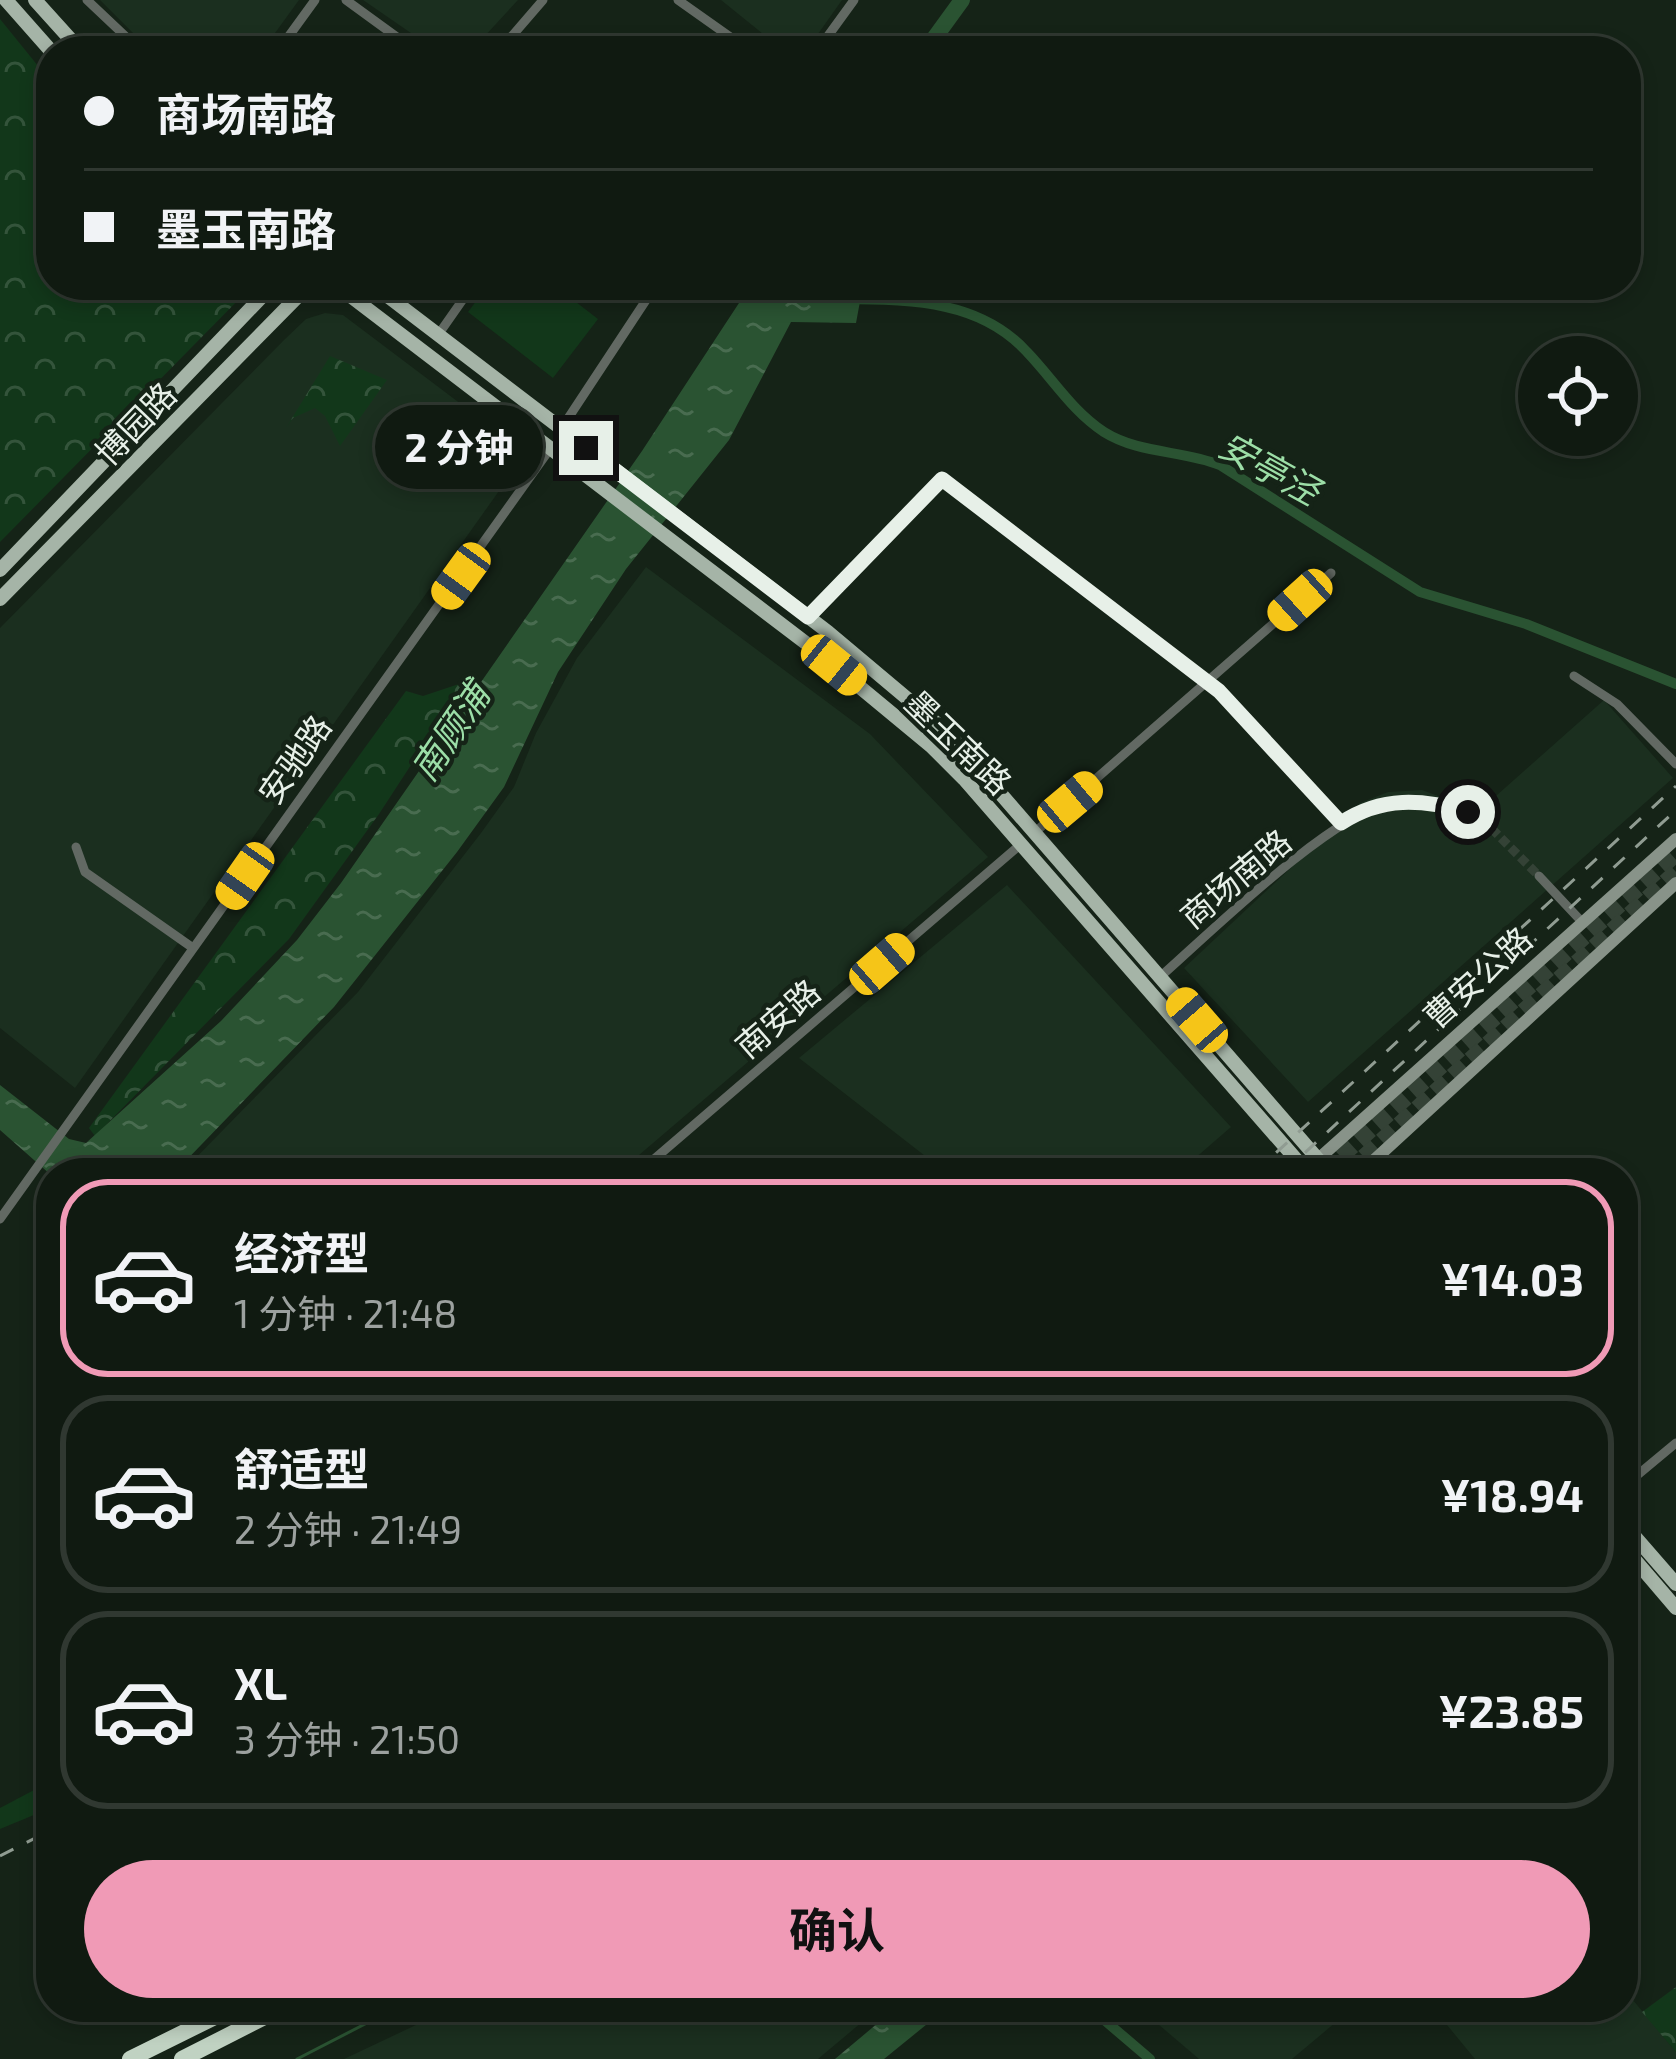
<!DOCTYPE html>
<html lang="zh">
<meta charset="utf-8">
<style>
:root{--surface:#101a11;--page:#19231a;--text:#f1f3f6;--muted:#9ca19f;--line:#303831;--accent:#f09ab6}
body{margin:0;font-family:"Exo 2","Noto Sans SC",sans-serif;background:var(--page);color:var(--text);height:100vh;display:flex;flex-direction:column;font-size:45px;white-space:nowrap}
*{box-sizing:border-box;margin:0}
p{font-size:39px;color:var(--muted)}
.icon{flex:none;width:66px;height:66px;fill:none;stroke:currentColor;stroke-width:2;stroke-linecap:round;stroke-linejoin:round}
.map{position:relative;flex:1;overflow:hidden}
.sheet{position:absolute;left:36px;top:1158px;width:1602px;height:864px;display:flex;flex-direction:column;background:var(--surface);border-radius:48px;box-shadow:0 6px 18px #0003,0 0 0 3px var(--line)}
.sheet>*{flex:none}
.top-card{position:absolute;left:36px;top:36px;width:1605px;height:264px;border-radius:48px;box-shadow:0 6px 18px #0003,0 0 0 3px var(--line);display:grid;align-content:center;height:264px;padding:0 48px;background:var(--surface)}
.tools{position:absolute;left:1518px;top:336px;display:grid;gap:24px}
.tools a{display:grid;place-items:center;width:120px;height:120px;border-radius:50%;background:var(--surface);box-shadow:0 6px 18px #0003,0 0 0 3px var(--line);font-size:60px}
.end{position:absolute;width:54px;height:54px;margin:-27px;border:15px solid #e7f0e8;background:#111;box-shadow:0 0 0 6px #111}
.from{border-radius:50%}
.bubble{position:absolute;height:84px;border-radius:42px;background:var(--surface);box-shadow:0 6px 18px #0003,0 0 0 3px var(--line);font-size:39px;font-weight:700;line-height:84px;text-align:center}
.car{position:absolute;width:36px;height:72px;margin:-36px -18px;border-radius:15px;box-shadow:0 0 9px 3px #0007;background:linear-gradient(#f5c518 24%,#345 0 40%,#f5c518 0 76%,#345 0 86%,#f5c518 0)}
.top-card b{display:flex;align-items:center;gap:42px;height:114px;font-size:45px}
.top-card b+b{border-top:3px solid var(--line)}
.top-card i{width:30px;height:30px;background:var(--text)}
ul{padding:21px 0 0;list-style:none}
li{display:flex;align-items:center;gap:36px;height:198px;margin:0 24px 18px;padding:0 24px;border:6px solid var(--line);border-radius:48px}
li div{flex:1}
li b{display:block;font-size:45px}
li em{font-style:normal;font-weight:700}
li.current{border-color:var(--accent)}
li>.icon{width:108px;height:108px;stroke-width:1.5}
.button{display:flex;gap:24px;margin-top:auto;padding:24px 48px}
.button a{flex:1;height:138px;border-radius:72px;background:var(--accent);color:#111;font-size:48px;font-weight:700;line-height:138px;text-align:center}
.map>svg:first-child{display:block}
</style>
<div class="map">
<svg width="1676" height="2059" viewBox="0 0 1676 2059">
<defs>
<pattern id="forest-crowns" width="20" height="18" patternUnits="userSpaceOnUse" patternTransform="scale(3)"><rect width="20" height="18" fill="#12371a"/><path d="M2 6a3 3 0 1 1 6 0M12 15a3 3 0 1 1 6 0" fill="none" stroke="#34543b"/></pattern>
<pattern id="water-ripples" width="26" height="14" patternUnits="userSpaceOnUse" patternTransform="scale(3)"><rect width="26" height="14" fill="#2a5332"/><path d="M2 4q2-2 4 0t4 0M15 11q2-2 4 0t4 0" fill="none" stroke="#496c50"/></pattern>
</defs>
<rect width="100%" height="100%" fill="#152317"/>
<g fill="#1b2f1f">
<polygon points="100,0 299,0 262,51 158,51 142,42"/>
<polygon points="363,0 518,0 471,51 437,51"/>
<polygon points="721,0 842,0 806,51 784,51"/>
<polygon points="325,313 343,315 526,453 75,1088 0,1028 0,628 284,340 306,319"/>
<polygon points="646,567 870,734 988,857 618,1173 181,1173 358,992 481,833 514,787 536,733 577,658"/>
<polygon points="1604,700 1673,778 1308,1102 1184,968 1360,803 1388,792 1422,790 1479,811"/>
<polygon points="1007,885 1231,1127 1178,1173 947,1173 799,1058"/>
<polygon points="1623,1988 1676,2052 1676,2059 1475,2059 1447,2025 1467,2007 1623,2007"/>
<polygon points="454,2007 880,2007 818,2059 344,2059"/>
<polygon points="1138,2007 1354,2007 1292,2059 1199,2059"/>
</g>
<g fill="#12371a">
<polygon points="488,285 554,285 598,319 553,378 468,312"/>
<polygon points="51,1781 51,1808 0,1829 0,1808"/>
</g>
<g fill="url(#forest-crowns)">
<polygon points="0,19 51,82 51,285 253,285 0,542"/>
<polygon points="330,356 387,380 340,446 325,416 315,408 293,418 286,428"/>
<polygon points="465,682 379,814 289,939 95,1136 89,1128 406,691 423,696"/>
<polygon points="1676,1987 1676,2052 1642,2012"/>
</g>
<g fill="url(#water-ripples)">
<polygon points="745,285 863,285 856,323 791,322 729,440 626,569 558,672 504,787 457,852 334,1007 174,1173 51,1175 0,1130 0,1085 69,1139 86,1143 221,1021 297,940 341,883 642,451 739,303"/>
<polygon points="897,2007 948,2007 884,2059 835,2059"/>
</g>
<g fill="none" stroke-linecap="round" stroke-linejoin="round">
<polyline stroke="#2a5332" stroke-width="3" points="297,2059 398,2007"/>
<g stroke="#2a5332" stroke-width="10">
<path d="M 846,299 C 911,300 980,300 1027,352 C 1053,379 1072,411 1104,432 C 1139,454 1182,450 1220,465 L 1420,592 L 1526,624 L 1676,684"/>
<polyline points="1089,2007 1150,2059"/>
</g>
<polyline stroke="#2a5332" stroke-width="16" points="925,51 962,0"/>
<polyline stroke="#344236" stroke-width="9" stroke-dasharray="9 4.5" stroke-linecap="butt" points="1482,819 1539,876"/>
<g stroke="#344236" stroke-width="16" stroke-dasharray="16 8" stroke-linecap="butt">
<polyline points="1323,1173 1676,854"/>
<polyline points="1346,1173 1676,872"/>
</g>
<g stroke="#626963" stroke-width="9">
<polyline points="87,0 141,51"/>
<polyline points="346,0 416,51"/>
<polyline points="678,0 750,51"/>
<polyline points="278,51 315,0"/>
<polyline points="499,51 543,0"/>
<polyline points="817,51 854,0"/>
<polyline points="438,335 473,285"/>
<polyline points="561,429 656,285"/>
<polyline points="809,617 942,479 1219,691 1341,823"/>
<polyline points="1574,676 1617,704 1676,764"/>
<polyline points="1034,833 1331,573"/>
<polyline points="76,847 85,872 193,948"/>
<polyline points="1539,876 1583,923"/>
<path d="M 1160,977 C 1211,932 1330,815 1391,802 C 1420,795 1456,807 1482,819"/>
<polyline points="638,1173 1021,844"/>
<polyline points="0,1219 550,449"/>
<polyline points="1623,1487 1676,1443"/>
</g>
<g stroke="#889389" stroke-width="12">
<polyline points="1315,1162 1676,839"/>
<polyline points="1360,1173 1676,883"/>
</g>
<g stroke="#a5b4a7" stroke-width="14">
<polyline points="6,0 51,51"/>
<polyline points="35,0 81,51"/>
<polyline points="336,285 815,650 931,746 964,779 1308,1173"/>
<polyline points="373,285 828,632 947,732 1330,1173"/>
<polyline points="0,570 273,285"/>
<polyline points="0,599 309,285"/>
<polyline points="1623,1523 1676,1584"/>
<polyline points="1623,1546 1676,1608"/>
</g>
<g stroke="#c0d2c2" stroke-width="16">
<polyline points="130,2059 235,2007"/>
<polyline points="182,2059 284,2007"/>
</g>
<g stroke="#909c92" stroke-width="3" stroke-dasharray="15 15" stroke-linecap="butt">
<polyline points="1254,1173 1676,786"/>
<polyline points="1283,1173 1676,810"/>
<polyline points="0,1856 51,1830"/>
</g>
</g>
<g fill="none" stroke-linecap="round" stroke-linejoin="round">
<path stroke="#e7f0e8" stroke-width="15" d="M 586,448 L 808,617 L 942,479 L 1219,691 L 1341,823 C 1382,796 1422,799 1468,812"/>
</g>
<g text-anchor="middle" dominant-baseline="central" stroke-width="9" stroke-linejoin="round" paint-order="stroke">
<g font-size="33" fill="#e7f0e8" stroke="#152317">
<text transform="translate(135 423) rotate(-46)">博园路</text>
<text transform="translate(959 742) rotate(44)">墨玉南路</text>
<text transform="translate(294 759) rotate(-55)">安驰路</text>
<text transform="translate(1235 878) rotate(-40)">商场南路</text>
<text transform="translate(1477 977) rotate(-42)">曹安公路</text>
<text transform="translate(777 1018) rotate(-41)">南安路</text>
</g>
<g font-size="36" font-style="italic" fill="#9cdea7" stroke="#152317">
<text transform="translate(1270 467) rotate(29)">安亭泾</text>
<text transform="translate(449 731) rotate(-56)">南顾浦</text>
</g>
</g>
</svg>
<div class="tools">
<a><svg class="icon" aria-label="locate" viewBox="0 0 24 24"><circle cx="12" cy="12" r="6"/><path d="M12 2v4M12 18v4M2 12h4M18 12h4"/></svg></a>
</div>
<i class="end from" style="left:1468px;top:812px"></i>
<i class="end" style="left:586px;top:448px"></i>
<div class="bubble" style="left:375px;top:405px;width:168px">2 分钟</div>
<i class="car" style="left:461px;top:576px;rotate:216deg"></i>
<i class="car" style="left:1300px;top:600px;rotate:228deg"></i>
<i class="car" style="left:834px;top:665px;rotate:129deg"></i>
<i class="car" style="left:1070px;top:802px;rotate:50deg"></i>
<i class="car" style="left:245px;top:876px;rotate:215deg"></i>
<i class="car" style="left:882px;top:964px;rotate:49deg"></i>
<i class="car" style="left:1197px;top:1020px;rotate:319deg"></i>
<div class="top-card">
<b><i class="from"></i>商场南路</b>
<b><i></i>墨玉南路</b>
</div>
<section class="sheet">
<ul>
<li class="current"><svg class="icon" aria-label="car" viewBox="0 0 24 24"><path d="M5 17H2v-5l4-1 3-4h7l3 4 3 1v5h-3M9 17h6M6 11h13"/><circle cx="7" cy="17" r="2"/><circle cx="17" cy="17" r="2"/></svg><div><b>经济型</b><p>1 分钟 · 21:48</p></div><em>¥14.03</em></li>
<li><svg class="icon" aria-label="car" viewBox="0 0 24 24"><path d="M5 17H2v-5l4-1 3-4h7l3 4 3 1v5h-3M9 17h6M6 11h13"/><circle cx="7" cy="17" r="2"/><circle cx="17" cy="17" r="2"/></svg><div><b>舒适型</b><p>2 分钟 · 21:49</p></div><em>¥18.94</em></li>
<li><svg class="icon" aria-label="car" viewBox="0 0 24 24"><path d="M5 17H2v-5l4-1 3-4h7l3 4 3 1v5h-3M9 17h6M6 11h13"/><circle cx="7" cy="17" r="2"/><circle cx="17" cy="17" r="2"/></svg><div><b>XL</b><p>3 分钟 · 21:50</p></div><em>¥23.85</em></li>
</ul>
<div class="button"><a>确认</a></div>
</section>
</div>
